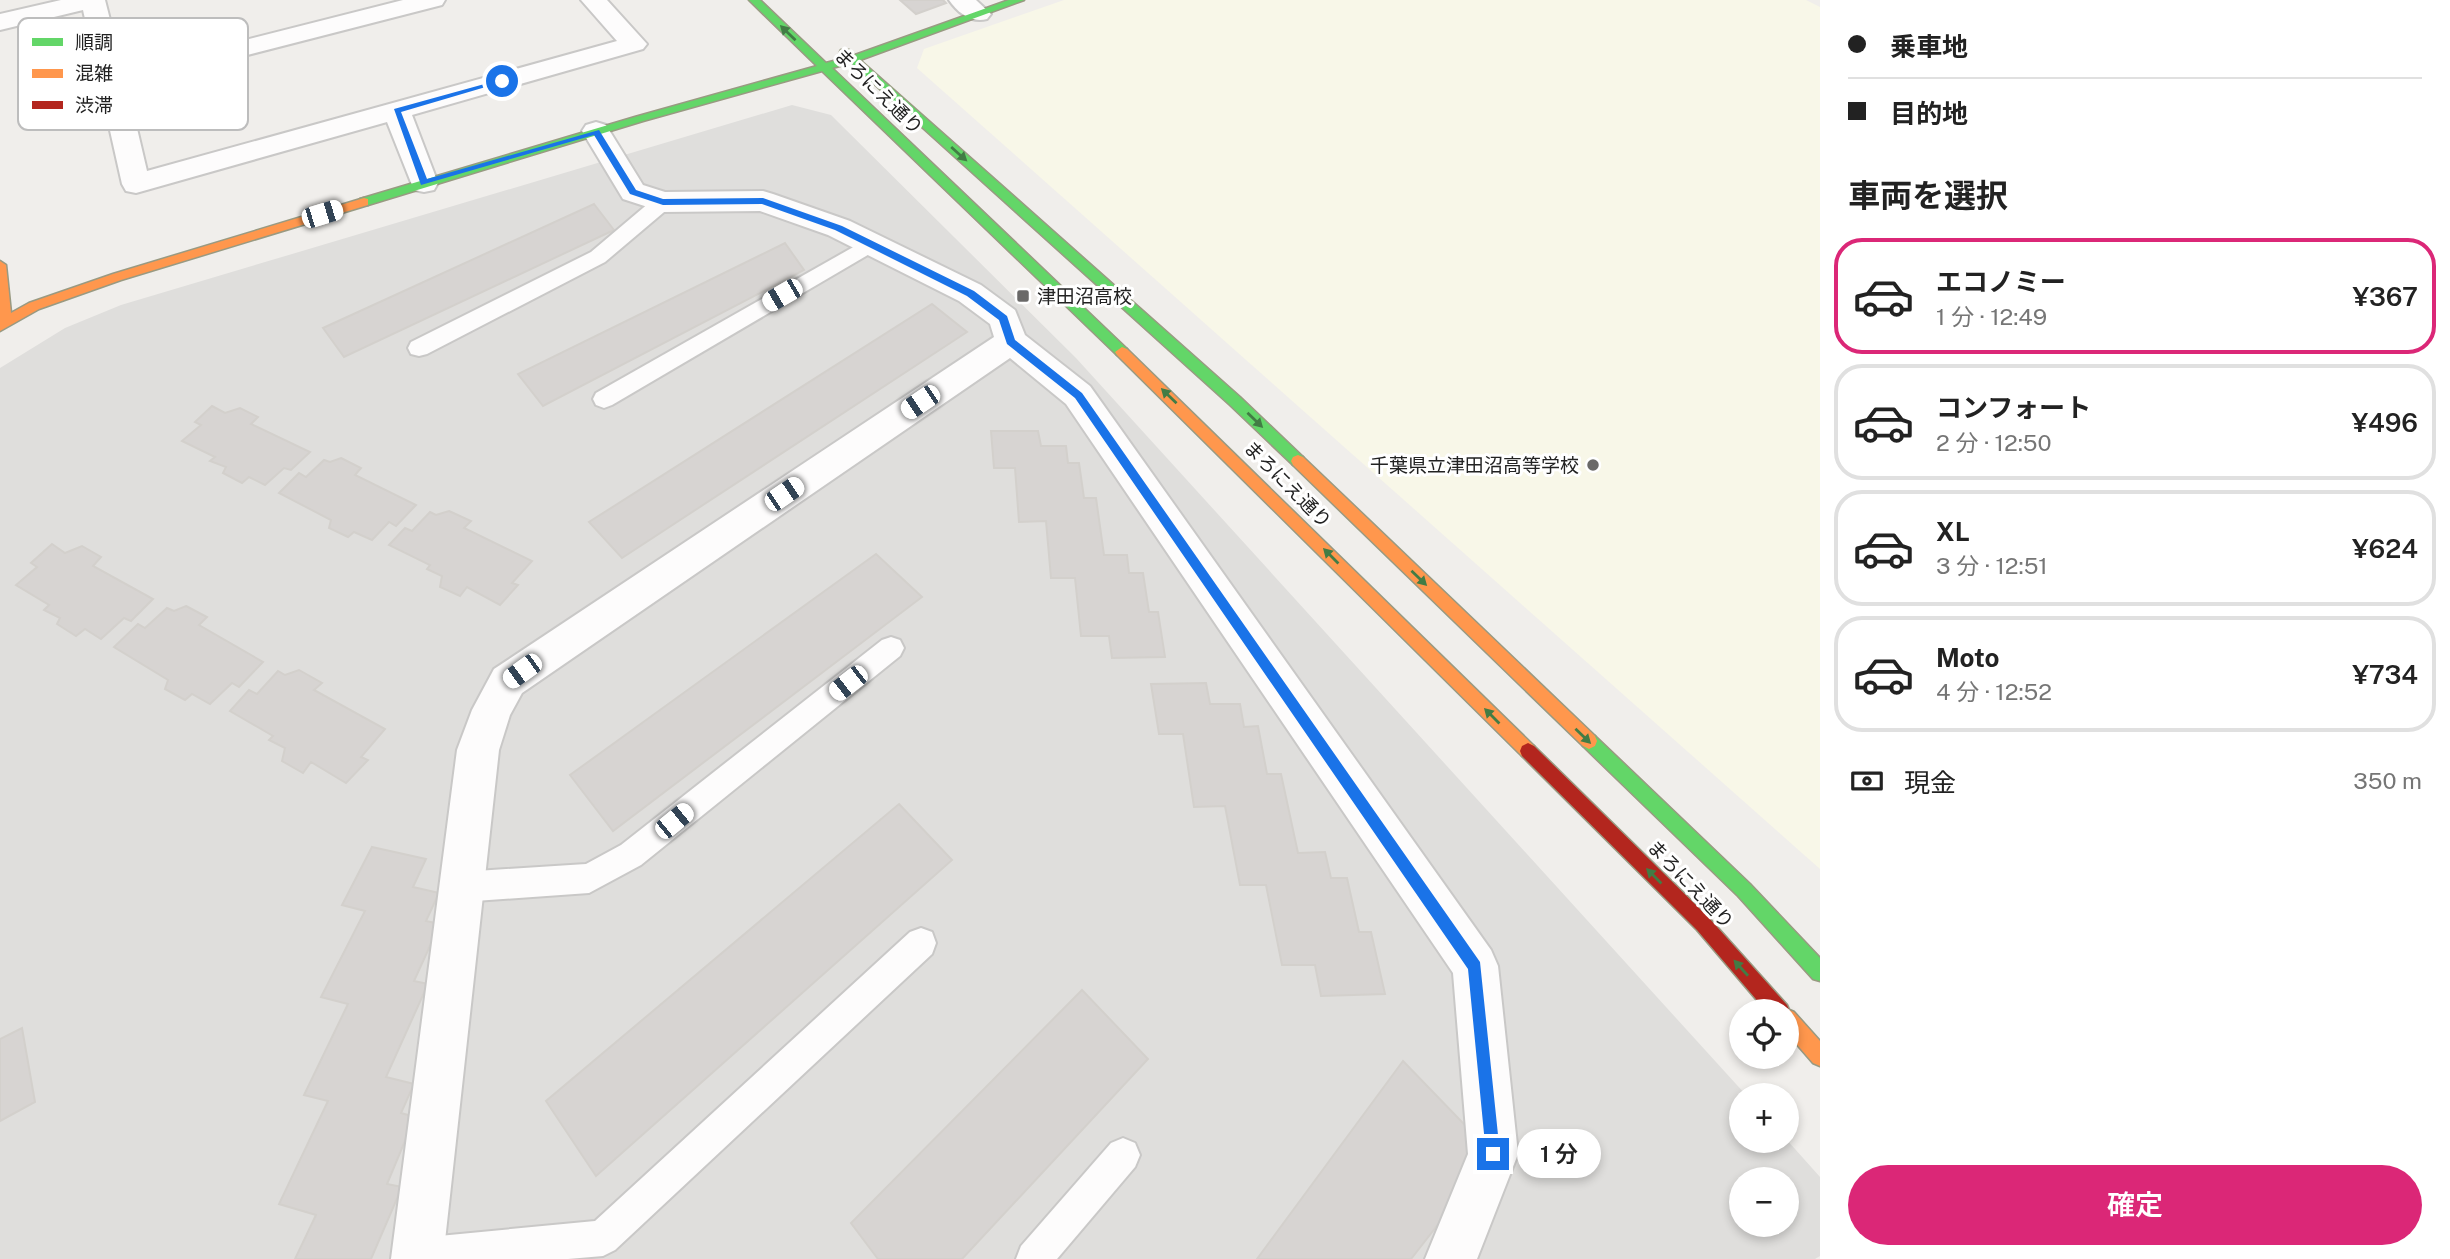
<!DOCTYPE html>
<html lang="ja">
<meta charset="utf-8">
<style>
:root{--surface:#fff;--page:#f2f2f2;--text:#222;--muted:#767676;--line:#e0e0e0;--accent:#db2777}
body{margin:0;font-family:"Public Sans","Noto Sans JP",sans-serif;background:var(--page);color:var(--text);height:100vh;display:flex;flex-direction:column;font-size:26px;white-space:nowrap}
*{box-sizing:border-box;margin:0}
p{font-size:23px;color:var(--muted)}
.icon{flex:none;width:38px;height:38px;fill:none;stroke:currentColor;stroke-width:2;stroke-linecap:round;stroke-linejoin:round}
.map{position:relative;flex:1;overflow:hidden}
.details{display:flex;flex-direction:column;background:var(--surface);width:630px}
.details>*{flex:none}
.banner{display:grid;align-content:center;height:154px;padding:0 28px;background:var(--surface)}
.fabs{position:absolute;left:1729px;top:999px;display:grid;gap:14px}
.fabs a{display:grid;place-items:center;width:70px;height:70px;border-radius:50%;background:var(--surface);box-shadow:0 4px 10px #0003;font-size:35px}
.end{position:absolute;width:32px;height:32px;margin:-16px;border:9px solid #1a73e8;background:#fff;box-shadow:0 0 0 4px #fff}
.from{border-radius:50%}
.bubble{position:absolute;height:49px;border-radius:24px;background:var(--surface);box-shadow:0 4px 10px #0003;font-size:23px;font-weight:600;line-height:49px;text-align:center}
.car{position:absolute;width:21px;height:42px;margin:-21px -10px;border-radius:9px;box-shadow:0 0 5px 2px #0007;background:linear-gradient(#fff 24%,#345 0 40%,#fff 0 76%,#345 0 86%,#fff 0)}
.banner b{display:flex;align-items:center;gap:24px;height:66px;font-size:26px}
.banner b+b{border-top:2px solid var(--line)}
.banner i{width:18px;height:18px;background:var(--text)}
ul{padding:0;list-style:none}
li{display:flex;align-items:center;gap:21px;height:116px;margin:0 14px 10px;padding:0 14px;border:4px solid var(--line);border-radius:28px}
li div{flex:1}
li b{display:block;font-size:26px}
li em{font-style:normal;font-weight:600}
li.selected{border-color:var(--accent)}
li>.icon{width:63px;height:63px;stroke-width:1.5}
h2{padding:0 28px;font-size:32px;line-height:84px}
.pay{display:flex;align-items:center;gap:18px;height:77px;padding:0 28px;font-size:26px}
.pay p{margin-inline-start:auto}
.cta{display:flex;gap:14px;margin-top:auto;padding:14px 28px}
.cta a{flex:1;height:80px;border-radius:42px;background:var(--accent);color:#fff;font-size:28px;font-weight:600;line-height:80px;text-align:center}
main{display:flex;flex:1;min-height:0}
.map>svg:first-child{display:block}
</style>
<main>
<div class="map">
<svg width="1820" height="1259" viewBox="0 0 1820 1259">
<rect width="100%" height="100%" fill="#f0eeeb"/>
<path fill="#dfdedc" fill-rule="evenodd" d="M 792,105 L 831,115 L 1076,358 L 1746,1095 L 1741,1096 L 1741,1141 L 1787,1140 L 1820,1177 L 1820,1256 L 1815,1259 L 0,1259 L 0,368 L 65,328 L 121,305 ZM 1741,1180 L 1787,1180 L 1787,1225 L 1741,1225 Z"/>
<polygon fill="#f8f7e8" points="1064,0 1806,0 1820,7 1820,869 917,68 924,49"/>
<g fill="#d7d4d2" stroke="#d3d0cc" stroke-width="2">
<polygon points="900,0 943,0 946,3 916,14"/>
<polygon points="594,204 614,230 344,357 323,328"/>
<polygon points="785,243 804,270 543,406 518,374"/>
<polygon points="932,304 967,332 622,558 589,522"/>
<polygon points="212,406 225,413 240,408 258,417 251,424 310,452 291,470 284,468 265,485 249,477 242,483 223,473 226,467 210,461 215,457 182,441 201,425 195,422"/>
<polygon points="991,431 1038,431 1041,446 1066,446 1068,463 1079,463 1084,498 1096,498 1104,555 1127,555 1129,573 1143,573 1149,612 1158,612 1165,657 1112,658 1109,636 1081,636 1075,578 1051,578 1046,521 1019,522 1015,468 994,468"/>
<polygon points="341,458 361,468 355,475 416,505 396,526 389,522 372,540 354,532 348,537 329,528 331,520 279,493 299,473 306,477 324,460 330,462"/>
<polygon points="449,511 471,521 464,528 532,561 512,583 518,585 500,605 467,587 460,596 440,587 442,576 427,569 430,565 389,545 405,528 412,531 430,512 436,515"/>
<polygon points="52,544 65,553 82,546 101,557 93,566 153,599 131,621 124,618 101,639 85,629 76,636 57,624 60,618 44,610 49,605 16,585 37,567 31,563"/>
<polygon points="876,554 922,597 613,831 570,775"/>
<polygon points="186,606 207,617 199,625 263,662 239,687 232,683 210,704 192,694 185,700 165,689 168,680 114,647 138,624 145,628 167,608 174,611"/>
<polygon points="299,670 322,683 314,690 385,729 361,757 368,760 346,783 311,762 303,773 282,761 285,748 269,740 273,736 230,711 249,690 257,694 278,671 285,675"/>
<polygon points="1206,683 1210,704 1240,704 1244,727 1258,726 1267,774 1281,774 1298,853 1325,852 1331,878 1347,878 1359,932 1371,932 1385,994 1321,996 1315,965 1282,965 1266,885 1240,885 1225,806 1194,807 1183,734 1159,734 1151,684"/>
<polygon points="899,804 952,860 596,1176 546,1101"/>
<polygon points="372,847 426,859 413,887 439,893 426,921 440,924 414,981 428,984 386,1077 414,1084 401,1113 415,1117 387,1184 402,1187 371,1259 295,1259 316,1215 279,1204 328,1101 304,1095 348,1004 321,997 365,911 342,905"/>
<polygon points="1082,990 1148,1059 962,1259 878,1259 851,1223"/>
<polygon points="22,1028 35,1102 0,1121 0,1039"/>
<polygon points="1403,1061 1493,1154 1411,1259 1257,1259"/>
</g>
<g fill="none" stroke-linecap="round" stroke-linejoin="round">
<g stroke="#c9c8c7" stroke-width="4">
<g id="lane">
<polygon points="663,196 670,197 673,202 670,207 605,262 427,354 419,356 411,354 408,348 411,342 591,252 656,197"/>
<polygon points="871,237 878,239 881,244 878,249 612,405 604,408 596,405 593,399 596,393"/>
<polygon points="891,637 900,640 904,648 900,656 641,865 589,893 461,902 450,897 446,887 450,877 461,872 586,864 621,845 882,640"/>
<polygon points="921,928 932,932 936,943 932,954 615,1250 603,1256 568,1259 401,1259 405,1243 418,1238 595,1221 910,932"/>
<polygon points="1123,1138 1135,1143 1140,1155 1135,1167 1057,1259 1016,1259 1021,1246 1111,1143"/>
</g>
</g>
<g stroke="#c9c8c7" stroke-width="4">
<g id="street">
<polygon points="61,0 105,0 123,71 403,0 445,0 442,5 127,86 147,171 617,41 581,0 607,0 647,44 643,49 412,115 438,183 434,190 424,192 414,190 387,122 136,193 126,191 122,184 83,10 0,30 0,14"/>
<path d="M 949,0 L 976,0 L 991,14 L 987,19 C 971,23 958,13 949,0 Z"/>
<polygon points="596,122 606,125 643,185 665,192 763,191 773,194 850,221 981,285 1015,310 1025,335 1090,386 1491,950 1498,966 1518,1154 1477,1259 1425,1259 1468,1154 1453,973 1066,404 1010,358 522,693 510,715 499,750 443,1259 391,1259 457,750 472,710 494,669 994,337 990,324 959,301 828,235 760,211 663,212 623,199 582,131 586,125"/>
</g>
</g>
<g stroke="#999a82" stroke-width="3">
<g id="fast">
<polygon points="749,0 760,0 826,63 845,58 840,52 841,50 849,50 855,55 1009,0 1024,0 860,60 1240,397 1303,457 1305,461 1303,465 1293,465 1230,405 851,63 832,68 1127,349 1127,355 1117,355 822,71 643,121 368,205 360,205 358,202 360,199 635,117 817,66"/>
<polygon points="1589,733 1595,736 1750,884 1820,958 1820,981 1813,979 1738,896 1583,746 1581,741 1583,736"/>
</g>
</g>
<g stroke="#999a82" stroke-width="3">
<g id="slow">
<polygon points="364,198 368,199 368,205 121,280 39,309 0,331 0,261 6,265 11,313 29,303 113,274"/>
<polygon points="1122,347 1127,349 1534,746 1536,751 1534,756 1528,759 1522,756 1117,355 1115,352"/>
<polygon points="1298,455 1303,457 1595,736 1597,741 1595,746 1589,749 1583,746 1293,465 1291,461 1293,457"/>
<polygon points="1787,1009 1794,1012 1820,1041 1820,1066 1813,1063 1787,1033 1787,1012 1782,1012"/>
</g>
</g>
<g stroke="#999a82" stroke-width="3">
<polygon id="jam" points="1528,743 1534,746 1709,918 1787,1005 1790,1012 1787,1019 1787,1012 1767,1012 1697,930 1522,756 1520,751 1522,746"/>
</g>
<use href="#lane" fill="#fdfcfc" fill-rule="evenodd"/>
<use href="#street" fill="#fdfcfc" fill-rule="evenodd"/>
<use href="#fast" fill="#63d668" fill-rule="evenodd"/>
<use href="#slow" fill="#ff974d" fill-rule="evenodd"/>
<use href="#jam" fill="#b3261e" fill-rule="evenodd"/>
</g>
<defs><path id="oneway-solid" d="M-6-.8H1V-3.2L6.5 0L1 3.2V.8H-6Z" transform="scale(1.75)"/></defs>
<g fill="#427c45">
<use href="#oneway-solid" transform="translate(788 33) rotate(-136)"/>
<use href="#oneway-solid" transform="translate(959 154) rotate(42)"/>
<use href="#oneway-solid" transform="translate(1169 396) rotate(-136)"/>
<use href="#oneway-solid" transform="translate(1255 420) rotate(44)"/>
<use href="#oneway-solid" transform="translate(1331 556) rotate(-135)"/>
<use href="#oneway-solid" transform="translate(1419 578) rotate(44)"/>
<use href="#oneway-solid" transform="translate(1492 716) rotate(-135)"/>
<use href="#oneway-solid" transform="translate(1583 736) rotate(44)"/>
<use href="#oneway-solid" transform="translate(1654 876) rotate(-135)"/>
<use href="#oneway-solid" transform="translate(1741 968) rotate(-132)"/>
</g>
<polygon fill="#1a73e8" points="499,80 506,81 401,112 427,179 599,130 636,190 663,199 763,198 842,226 974,291 1007,316 1015,340 1082,393 1480,962 1500,1154 1498,1159 1493,1161 1488,1159 1486,1154 1468,969 1075,398 1007,344 999,320 967,296 835,230 762,204 663,205 630,194 594,135 421,185 394,109"/>
<g fill="#6a6968" stroke="#fff" stroke-width="2.5">
<rect x="1016" y="289" width="14" height="14" rx="3.5"/>
<circle cx="1593" cy="465" r="7"/>
</g>
<g text-anchor="middle" dominant-baseline="central" stroke-width="6" stroke-linejoin="round" paint-order="stroke">
<g font-size="19" fill="#222" stroke="#fff">
<text transform="translate(879 91) rotate(44)">まろにえ通り</text>
<text transform="translate(1288 484) rotate(45)">まろにえ通り</text>
<text transform="translate(1691 884) rotate(46)">まろにえ通り</text>
</g>
<g font-size="19" fill="#222" stroke="#fff" text-anchor="start">
<text x="1037" y="296">津田沼高校</text>
<text x="1579" y="465" text-anchor="end">千葉県立津田沼高等学校</text>
</g>
</g>
<rect x="18" y="18" width="230" height="112" rx="10" fill="#fff" stroke="#bdbdbd" stroke-width="2"/>
<rect x="32" y="38" width="31" height="8" fill="#63d668"/>
<rect x="32" y="69" width="31" height="9" fill="#ff974d"/>
<rect x="32" y="101" width="31" height="8" fill="#b3261e"/>
<g font-size="19" fill="#222">
<text x="75" y="49">順調</text>
<text x="75" y="80">混雑</text>
<text x="75" y="112">渋滞</text>
</g>
</svg>
<div class="fabs">
<a><svg class="icon" aria-label="locate" viewBox="0 0 24 24"><circle cx="12" cy="12" r="6"/><path d="M12 2v4M12 18v4M2 12h4M18 12h4"/></svg></a>
<a>+</a>
<a>−</a>
</div>
<i class="end from" style="left:502px;top:81px"></i>
<i class="end" style="left:1493px;top:1154px"></i>
<div class="bubble" style="left:1517px;top:1129px;width:84px">1 分</div>
<i class="car" style="left:322px;top:214px;rotate:73deg"></i>
<i class="car" style="left:782px;top:295px;rotate:240deg"></i>
<i class="car" style="left:920px;top:402px;rotate:236deg"></i>
<i class="car" style="left:784px;top:494px;rotate:56deg"></i>
<i class="car" style="left:522px;top:671px;rotate:234deg"></i>
<i class="car" style="left:848px;top:683px;rotate:232deg"></i>
<i class="car" style="left:674px;top:821px;rotate:51deg"></i>
</div>
<section class="details">
<div class="banner">
<b><i class="from"></i>乗車地</b>
<b><i></i>目的地</b>
</div>
<h2>車両を選択</h2>
<ul>
<li class="selected"><svg class="icon" aria-label="car" viewBox="0 0 24 24"><path d="M5 17H2v-5l4-1 3-4h7l3 4 3 1v5h-3M9 17h6M6 11h13"/><circle cx="7" cy="17" r="2"/><circle cx="17" cy="17" r="2"/></svg><div><b>エコノミー</b><p>1 分 · 12:49</p></div><em>¥367</em></li>
<li><svg class="icon" aria-label="car" viewBox="0 0 24 24"><path d="M5 17H2v-5l4-1 3-4h7l3 4 3 1v5h-3M9 17h6M6 11h13"/><circle cx="7" cy="17" r="2"/><circle cx="17" cy="17" r="2"/></svg><div><b>コンフォート</b><p>2 分 · 12:50</p></div><em>¥496</em></li>
<li><svg class="icon" aria-label="car" viewBox="0 0 24 24"><path d="M5 17H2v-5l4-1 3-4h7l3 4 3 1v5h-3M9 17h6M6 11h13"/><circle cx="7" cy="17" r="2"/><circle cx="17" cy="17" r="2"/></svg><div><b>XL</b><p>3 分 · 12:51</p></div><em>¥624</em></li>
<li><svg class="icon" aria-label="car" viewBox="0 0 24 24"><path d="M5 17H2v-5l4-1 3-4h7l3 4 3 1v5h-3M9 17h6M6 11h13"/><circle cx="7" cy="17" r="2"/><circle cx="17" cy="17" r="2"/></svg><div><b>Moto</b><p>4 分 · 12:52</p></div><em>¥734</em></li>
</ul>
<div class="pay"><svg class="icon" aria-label="cash" viewBox="0 0 24 24"><path d="M3 7h18v10H3z"/><circle cx="12" cy="12" r="2"/></svg>現金<p>350 m</p></div>
<div class="cta"><a>確定</a></div>
</section>
</main>
